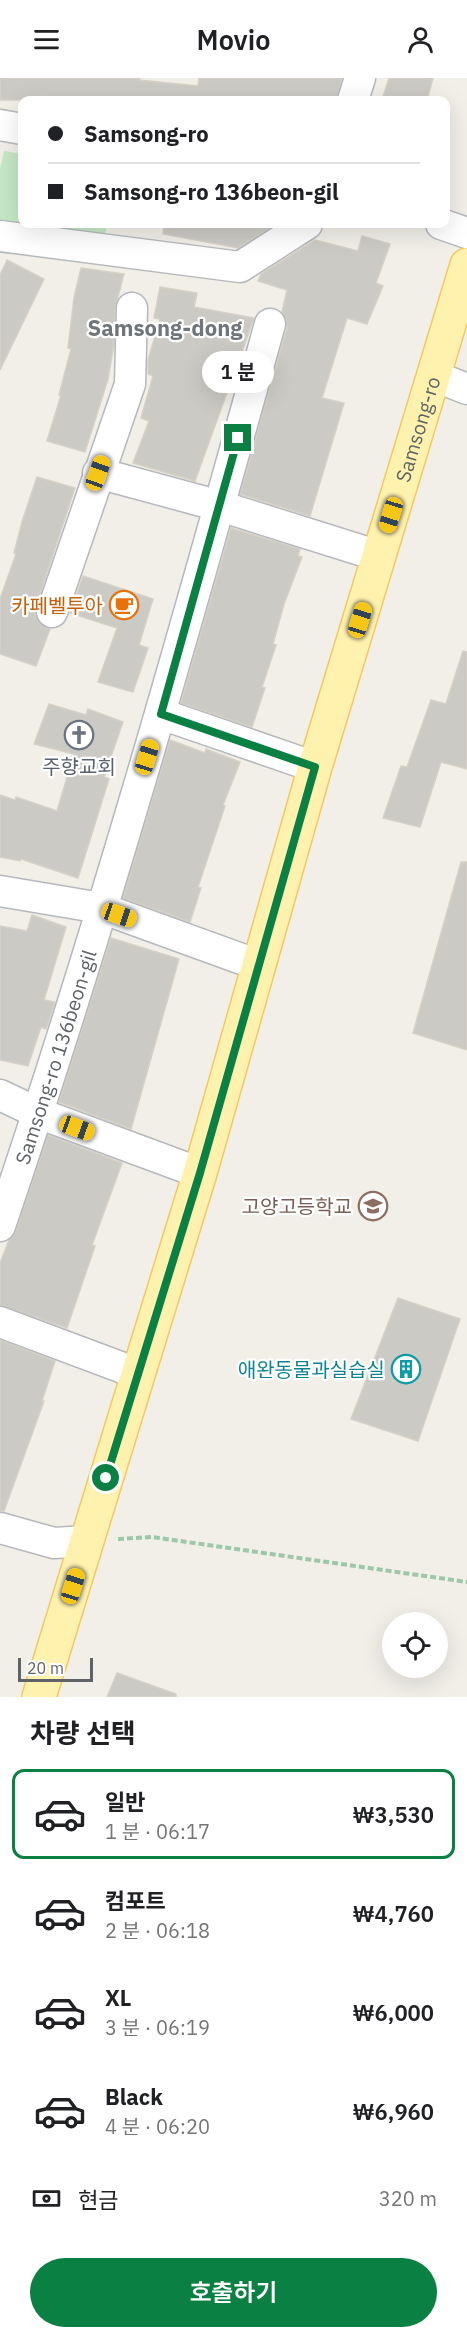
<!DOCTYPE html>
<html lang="ko">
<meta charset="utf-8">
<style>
:root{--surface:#fff;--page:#f2f2f2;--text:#202124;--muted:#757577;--line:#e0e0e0;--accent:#0b8043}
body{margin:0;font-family:"IBM Plex Sans","Noto Sans KR",sans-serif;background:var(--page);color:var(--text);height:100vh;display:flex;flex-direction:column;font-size:22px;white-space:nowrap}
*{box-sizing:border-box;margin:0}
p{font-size:20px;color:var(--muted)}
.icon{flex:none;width:33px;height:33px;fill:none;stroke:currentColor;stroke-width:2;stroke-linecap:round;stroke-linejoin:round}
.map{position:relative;height:1619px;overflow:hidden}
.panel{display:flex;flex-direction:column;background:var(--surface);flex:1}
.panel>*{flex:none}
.banner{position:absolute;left:18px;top:18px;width:432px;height:132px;border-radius:12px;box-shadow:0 6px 24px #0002;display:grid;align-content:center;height:132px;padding:0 30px;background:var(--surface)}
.buttons{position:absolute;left:382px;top:1534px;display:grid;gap:12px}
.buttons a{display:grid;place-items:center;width:66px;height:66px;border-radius:50%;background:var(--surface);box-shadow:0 6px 24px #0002;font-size:30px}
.scale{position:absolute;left:18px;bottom:15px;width:75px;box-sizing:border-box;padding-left:6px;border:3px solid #5f6368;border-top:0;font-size:16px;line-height:21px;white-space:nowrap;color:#5f6368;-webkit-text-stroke:4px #fff;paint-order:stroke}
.end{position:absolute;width:27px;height:27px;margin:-14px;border:8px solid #0b8043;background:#fff;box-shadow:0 0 0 3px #fff}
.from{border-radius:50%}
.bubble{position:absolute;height:42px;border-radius:21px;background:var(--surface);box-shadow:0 6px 24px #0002;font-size:20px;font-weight:600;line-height:42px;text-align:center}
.car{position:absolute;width:18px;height:36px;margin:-18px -9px;border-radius:8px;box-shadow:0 0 4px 2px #0007;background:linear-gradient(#f5c518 24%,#345 0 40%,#f5c518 0 76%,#345 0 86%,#f5c518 0)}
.banner b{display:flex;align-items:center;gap:21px;height:57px;font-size:22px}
.banner b+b{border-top:2px solid var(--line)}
.banner i{width:15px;height:15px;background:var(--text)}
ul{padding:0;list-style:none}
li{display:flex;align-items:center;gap:18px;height:90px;margin:0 12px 9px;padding:0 18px;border:3px solid transparent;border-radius:12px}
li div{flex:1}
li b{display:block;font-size:22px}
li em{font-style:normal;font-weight:600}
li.active{border-color:var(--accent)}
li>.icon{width:54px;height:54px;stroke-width:1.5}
h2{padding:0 30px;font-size:27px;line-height:72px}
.pay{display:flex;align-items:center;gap:15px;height:66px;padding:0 30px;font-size:22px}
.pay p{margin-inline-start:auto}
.action{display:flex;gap:12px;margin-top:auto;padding:12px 30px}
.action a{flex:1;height:69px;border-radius:36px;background:var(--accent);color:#fff;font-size:24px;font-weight:600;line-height:69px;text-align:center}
header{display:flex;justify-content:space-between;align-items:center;height:78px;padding:0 30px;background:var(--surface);font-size:27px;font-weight:600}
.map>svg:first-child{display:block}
</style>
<header><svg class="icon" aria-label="menu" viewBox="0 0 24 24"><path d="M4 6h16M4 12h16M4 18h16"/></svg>Movio<svg class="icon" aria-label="person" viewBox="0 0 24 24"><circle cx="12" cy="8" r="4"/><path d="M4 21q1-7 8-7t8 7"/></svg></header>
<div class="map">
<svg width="467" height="1619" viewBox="0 0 467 1619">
<rect width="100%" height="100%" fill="#f1efe8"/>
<polygon fill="#c5e8c5" points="4,73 22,76 22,146 108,146 105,156 0,144 0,91"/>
<g fill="#cccac5" stroke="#d6d1c6" stroke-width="1.5">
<polygon points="0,0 140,0 139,2 198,8 199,0 342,0 336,22 0,22"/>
<polygon points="389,0 433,0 427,22 382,22"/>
<polygon points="164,146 254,146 270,150 238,170 163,156"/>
<polygon points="362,158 390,166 376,205 383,208 367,246 347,240 322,320 344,325 310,438 240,416 287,250 286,241 282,234 287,212 258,203 261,196 315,162 358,173"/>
<polygon points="7,182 44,201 0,292 0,197"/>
<polygon points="81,190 124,196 115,230 114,266 108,301 85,374 47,363 61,317 59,317 71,271 68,270 74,220"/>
<polygon points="160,209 197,215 194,229 254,240 195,403 133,385 149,343 141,340 153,298 148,296 148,282 160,241 154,240"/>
<polygon points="37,399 75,410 36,528 35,537 39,545 50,551 36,588 0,576 0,521 16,476 14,475 22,444"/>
<polygon points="231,450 300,471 298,478 302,479 284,526 273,566 276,567 262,609 265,610 252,649 181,625"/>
<polygon points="83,498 153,521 139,567 148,570 133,614 98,604 117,550 70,535"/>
<polygon points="463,573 467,574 467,691 441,684 420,749 383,740 401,688 407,689 431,622 446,626"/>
<polygon points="49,626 86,637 88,631 123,644 104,699 109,701 78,800 21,781 20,783 0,779 0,717 15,722 16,719 57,733 74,676 34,666"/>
<polygon points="170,662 205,675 206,671 240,684 223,727 225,728 198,809 201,810 190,844 123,820"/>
<polygon points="461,784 467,784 467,972 413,955"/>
<polygon points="32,837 66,849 44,922 55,924 46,951 41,949 28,988 0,982 0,848 27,853"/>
<polygon points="111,860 179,881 131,1051 59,1024"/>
<polygon points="48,1057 122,1085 92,1167 95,1168 67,1250 0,1227 0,1185 9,1162 16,1153"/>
<polygon points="398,1220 460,1241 418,1363 351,1341"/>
<polygon points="0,1262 55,1283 42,1323 44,1323 4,1433 0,1433"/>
<polygon points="117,1595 176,1616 176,1619 107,1619"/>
</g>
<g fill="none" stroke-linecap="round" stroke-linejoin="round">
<g stroke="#b5b8bc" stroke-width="33">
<g id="street">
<polyline points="353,22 360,0"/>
<polyline points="0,47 22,51"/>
<polyline points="441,146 467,155"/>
<polyline points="0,158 240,189 307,146"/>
<polyline points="434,298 467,311"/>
<polyline points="98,395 220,428 379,478"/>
<polyline points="52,534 130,306 132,230"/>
<polyline points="161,636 315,689"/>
<polyline points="0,813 101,830 258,887"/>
<polyline points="0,1017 38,1035 200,1095"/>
<path id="s1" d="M 0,1148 C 101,851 186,549 270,246"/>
<polyline points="0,1244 139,1296"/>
<polyline points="0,1450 54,1465 87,1463"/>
</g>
</g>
<g stroke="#f2c960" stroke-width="36">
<g id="primary">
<path id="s2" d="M 39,1619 L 200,1095 L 315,689 L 467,187"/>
</g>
</g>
<polyline stroke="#9cc7a9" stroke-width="4" stroke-dasharray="6 3" stroke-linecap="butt" points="118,1461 152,1459 467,1504"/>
<use href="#street" stroke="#fff" stroke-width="30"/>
<use href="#primary" stroke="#fff2af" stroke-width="33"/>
</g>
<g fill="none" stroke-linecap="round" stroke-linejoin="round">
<polyline stroke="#0b8043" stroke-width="8" points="106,1400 200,1095 315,689 161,636 238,360"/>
</g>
<defs>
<g id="cafe-ring" transform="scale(1.5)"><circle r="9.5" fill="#fff" stroke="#e8710a" stroke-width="1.5"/><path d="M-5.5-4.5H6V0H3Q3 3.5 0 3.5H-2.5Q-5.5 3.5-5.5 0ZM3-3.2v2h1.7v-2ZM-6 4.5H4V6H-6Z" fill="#e8710a"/></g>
<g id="church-ring" transform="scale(1.5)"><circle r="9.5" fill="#fff" stroke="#6b7280" stroke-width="1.5"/><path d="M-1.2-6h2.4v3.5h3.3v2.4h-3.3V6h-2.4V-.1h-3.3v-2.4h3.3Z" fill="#6b7280"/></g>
<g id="school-ring" transform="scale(1.5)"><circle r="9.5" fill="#fff" stroke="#8d6e63" stroke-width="1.5"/><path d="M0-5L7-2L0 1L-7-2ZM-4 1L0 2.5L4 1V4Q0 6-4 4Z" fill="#8d6e63"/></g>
<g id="building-ring" transform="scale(1.5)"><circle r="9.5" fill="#fff" stroke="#0f9aa8" stroke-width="1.5"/><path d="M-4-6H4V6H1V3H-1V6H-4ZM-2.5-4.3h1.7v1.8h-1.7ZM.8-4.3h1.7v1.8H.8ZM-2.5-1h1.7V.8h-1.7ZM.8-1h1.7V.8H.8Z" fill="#0f9aa8"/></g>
</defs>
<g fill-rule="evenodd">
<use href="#cafe-ring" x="124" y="527"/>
<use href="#church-ring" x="79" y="657"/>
<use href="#school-ring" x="373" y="1128"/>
<use href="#building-ring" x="406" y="1291"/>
</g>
<g text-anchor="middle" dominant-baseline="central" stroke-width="4.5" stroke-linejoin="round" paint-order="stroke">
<g font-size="20" fill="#5f6368" stroke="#fff">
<text stroke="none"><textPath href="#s2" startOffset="1323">Samsong-ro</textPath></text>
<text stroke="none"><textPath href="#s1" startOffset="178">Samsong-ro 136beon-gil</textPath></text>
</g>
<g font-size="20" fill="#c56008" stroke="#fff" text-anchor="end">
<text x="103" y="527">카페벨투아</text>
</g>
<g font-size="20" fill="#5b616d" stroke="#fff">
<text x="79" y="688">주향교회</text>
</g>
<g font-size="20" fill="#785e54" stroke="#fff" text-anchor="end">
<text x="352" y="1128">고양고등학교</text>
</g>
<g font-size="20" fill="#0d838f" stroke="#fff" text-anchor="end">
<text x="385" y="1291">애완동물과실습실</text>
</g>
<g font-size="22" font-weight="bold" fill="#70757a" stroke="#fff">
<text x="165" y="249">Samsong-dong</text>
</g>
</g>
</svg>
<div class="buttons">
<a><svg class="icon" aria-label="locate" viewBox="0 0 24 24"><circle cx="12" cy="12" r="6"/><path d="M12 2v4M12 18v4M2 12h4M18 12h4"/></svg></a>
</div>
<div class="scale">20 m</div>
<i class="end from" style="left:106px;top:1400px"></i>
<i class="end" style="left:238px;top:360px"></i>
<div class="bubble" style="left:202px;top:273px;width:72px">1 분</div>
<i class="car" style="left:98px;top:395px;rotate:20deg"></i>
<i class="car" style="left:391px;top:437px;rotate:197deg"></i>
<i class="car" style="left:360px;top:542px;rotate:17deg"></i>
<i class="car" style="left:147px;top:679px;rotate:17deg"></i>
<i class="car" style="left:119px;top:837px;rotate:109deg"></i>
<i class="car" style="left:77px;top:1050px;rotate:110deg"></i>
<i class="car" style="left:73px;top:1508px;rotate:17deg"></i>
<div class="banner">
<b><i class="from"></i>Samsong-ro</b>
<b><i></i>Samsong-ro 136beon-gil</b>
</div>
</div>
<section class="panel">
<h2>차량 선택</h2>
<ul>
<li class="active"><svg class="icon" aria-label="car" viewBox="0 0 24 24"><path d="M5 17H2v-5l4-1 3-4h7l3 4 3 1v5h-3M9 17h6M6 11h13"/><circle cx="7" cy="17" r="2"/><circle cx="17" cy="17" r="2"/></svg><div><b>일반</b><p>1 분 · 06:17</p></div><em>₩3,530</em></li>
<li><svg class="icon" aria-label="car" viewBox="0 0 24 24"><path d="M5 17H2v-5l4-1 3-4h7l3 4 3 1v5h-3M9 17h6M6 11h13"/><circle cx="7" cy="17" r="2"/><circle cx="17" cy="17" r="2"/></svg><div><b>컴포트</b><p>2 분 · 06:18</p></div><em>₩4,760</em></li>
<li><svg class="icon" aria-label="car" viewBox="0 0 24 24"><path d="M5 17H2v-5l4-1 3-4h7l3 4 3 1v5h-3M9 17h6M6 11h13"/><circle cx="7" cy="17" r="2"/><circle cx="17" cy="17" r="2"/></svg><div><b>XL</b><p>3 분 · 06:19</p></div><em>₩6,000</em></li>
<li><svg class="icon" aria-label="car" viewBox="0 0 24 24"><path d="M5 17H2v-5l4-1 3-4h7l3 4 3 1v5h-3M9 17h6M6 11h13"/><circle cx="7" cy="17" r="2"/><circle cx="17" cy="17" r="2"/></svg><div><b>Black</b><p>4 분 · 06:20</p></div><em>₩6,960</em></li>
</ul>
<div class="pay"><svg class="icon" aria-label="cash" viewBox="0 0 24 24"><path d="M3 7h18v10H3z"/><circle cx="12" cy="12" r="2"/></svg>현금<p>320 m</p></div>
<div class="action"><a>호출하기</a></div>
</section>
